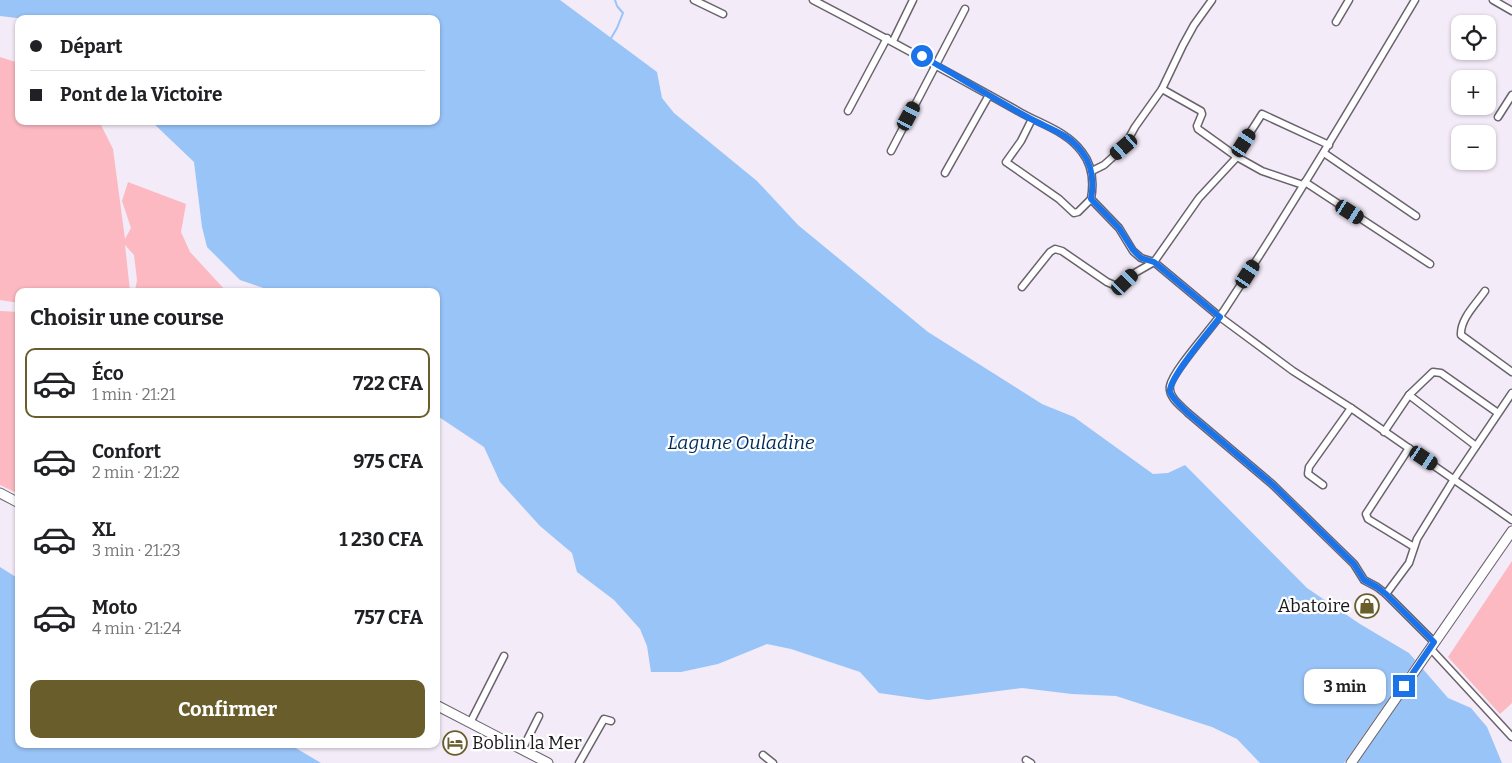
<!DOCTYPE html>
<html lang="fr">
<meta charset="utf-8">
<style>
:root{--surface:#fff;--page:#f6f6f6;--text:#202124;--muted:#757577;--line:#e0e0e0;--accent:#695e2b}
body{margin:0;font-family:Bitter,serif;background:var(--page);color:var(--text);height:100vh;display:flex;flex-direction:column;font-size:19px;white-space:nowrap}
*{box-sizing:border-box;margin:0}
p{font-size:16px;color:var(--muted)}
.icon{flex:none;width:28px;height:28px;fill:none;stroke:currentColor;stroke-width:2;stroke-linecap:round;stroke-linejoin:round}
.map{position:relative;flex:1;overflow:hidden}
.drawer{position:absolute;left:15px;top:288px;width:425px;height:460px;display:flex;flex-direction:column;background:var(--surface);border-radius:10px;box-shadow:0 1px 4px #0004}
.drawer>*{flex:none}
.guide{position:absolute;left:15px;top:15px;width:425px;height:110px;border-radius:10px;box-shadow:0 1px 4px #0004;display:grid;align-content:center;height:110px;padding:0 15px;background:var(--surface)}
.tools{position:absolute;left:1451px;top:15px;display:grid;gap:10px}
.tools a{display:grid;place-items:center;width:45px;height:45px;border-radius:10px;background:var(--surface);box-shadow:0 1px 4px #0004;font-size:25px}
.end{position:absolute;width:22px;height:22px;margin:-11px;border:6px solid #1a73e8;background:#fff;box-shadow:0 0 0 2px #fff}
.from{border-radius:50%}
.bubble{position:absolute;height:35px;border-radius:10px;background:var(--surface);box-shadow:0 1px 4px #0004;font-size:16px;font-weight:700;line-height:35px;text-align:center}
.car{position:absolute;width:15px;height:30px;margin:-15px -8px;border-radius:6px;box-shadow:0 0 4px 1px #0007;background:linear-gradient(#222 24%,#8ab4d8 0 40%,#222 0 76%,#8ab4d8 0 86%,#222 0)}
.guide b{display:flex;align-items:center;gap:18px;height:48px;font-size:19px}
.guide b+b{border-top:1px solid var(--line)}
.guide i{width:12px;height:12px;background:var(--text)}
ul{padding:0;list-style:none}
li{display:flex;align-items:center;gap:15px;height:70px;margin:0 10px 8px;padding:0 5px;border:2px solid transparent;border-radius:10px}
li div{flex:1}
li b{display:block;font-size:19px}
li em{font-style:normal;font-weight:700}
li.selected{border-color:var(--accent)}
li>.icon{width:45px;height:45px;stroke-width:1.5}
h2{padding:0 15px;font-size:22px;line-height:60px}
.button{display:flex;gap:10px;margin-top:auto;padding:10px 15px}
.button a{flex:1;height:58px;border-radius:10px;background:var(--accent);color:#fff;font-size:20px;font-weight:700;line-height:58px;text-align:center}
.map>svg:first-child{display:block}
</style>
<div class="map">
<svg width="1512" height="763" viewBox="0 0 1512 763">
<rect width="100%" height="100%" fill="#f3ebf8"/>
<g fill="#fcb9c2">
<polygon points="0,57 19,63 19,121 99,121 113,149 125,239 131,228 122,201 128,182 186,204 181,232 190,252 226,291 135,291 137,280 134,255 125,245 130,291 19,291 19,303 0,300"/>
<polygon points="0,311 19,312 19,494 0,485"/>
<polygon points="1512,561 1512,703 1500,714 1448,657"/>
</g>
<g fill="#99c4f7">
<polygon points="0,0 560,0 657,72 662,98 674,113 757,181 798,225 928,332 1042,404 1074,417 1153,474 1168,473 1185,465 1307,588 1360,624 1409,653 1448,698 1471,708 1487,727 1502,763 1260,763 1237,739 1212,727 1116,696 1072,694 1022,688 928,700 879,693 860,672 791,649 767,644 718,664 681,672 651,672 647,646 640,629 614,600 577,572 572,553 540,526 500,482 484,447 436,415 436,291 272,291 240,280 207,247 202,227 194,162 151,121 436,121 436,19 25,19 0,16"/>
<polygon points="0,567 19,579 19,744 289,744 321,763 0,763"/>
</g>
<polygon fill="#f3ebf8" points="1417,658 1424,667 1357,763 1344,763"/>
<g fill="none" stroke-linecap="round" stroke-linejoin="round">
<polyline stroke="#99c4f7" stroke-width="2" points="610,40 617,28 623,13 617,6 615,0"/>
<g stroke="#6a636e" stroke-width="9">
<g id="street">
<polyline points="694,0 723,14"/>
<path d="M 813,0 C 882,36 950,73 1018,111 C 1040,124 1067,131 1082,152 C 1093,166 1094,182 1091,199 L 1119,228 L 1133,251 L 1141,258 L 1154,262 L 1220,317 L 1293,371 L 1351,408 L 1512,520"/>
<path d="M 1415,0 C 1353,104 1291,208 1225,309 C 1213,327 1173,370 1170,386 C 1168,397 1181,406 1188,413 L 1272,484 L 1354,564 L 1364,580 L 1377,587 L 1386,594 L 1434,642"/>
<polyline points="1493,0 1512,11"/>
<polyline points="1336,22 1349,0"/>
<polyline points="893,41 913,0"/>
<polyline points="1162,89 1201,111 1202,114 1197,126 1198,129 1237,157 1262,171 1303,185"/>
<polyline points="848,111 887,38"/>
<polyline points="1498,117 1512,95"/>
<polyline points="1032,119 1021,141 1006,162 1059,199 1074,213 1078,212 1091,199"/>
<polyline points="891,151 965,9"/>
<polyline points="1324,153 1416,216"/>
<polyline points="1235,156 1262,114 1329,145"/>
<polyline points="1092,171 1104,165 1124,147 1135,127 1162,89 1183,45 1194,25 1212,0"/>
<polyline points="945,173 989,95"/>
<polyline points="1305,182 1430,264"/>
<polyline points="1022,287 1050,252 1055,249 1062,251 1107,282 1114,285 1120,285 1133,274 1154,262 1199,198 1237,157"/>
<path d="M 1485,291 C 1476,304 1460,319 1461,335 L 1512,372"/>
<polyline points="1409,395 1476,446"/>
<polyline points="1384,432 1409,395 1433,372 1441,373 1498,413"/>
<polyline points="1409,448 1366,514 1368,519 1414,547"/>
<polyline points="1323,485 1308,474 1309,467 1351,408"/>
<polyline points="1386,594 1409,563 1417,539 1454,479 1512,393"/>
<polyline points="1430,648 1512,737"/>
<polyline points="470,723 504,656"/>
<polyline points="522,750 539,716"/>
<polyline points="763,755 773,763"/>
<polyline points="1026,760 1031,763"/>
<polyline points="579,763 604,719 611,721"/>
</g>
</g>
<g stroke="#6a636e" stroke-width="11">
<g id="secondary">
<polyline points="0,493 19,503"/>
<polyline points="436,705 548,763"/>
<polyline points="1351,763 1512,531"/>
</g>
</g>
<use href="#street" stroke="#fff" stroke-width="6"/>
<use href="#secondary" stroke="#fff" stroke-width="9"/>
</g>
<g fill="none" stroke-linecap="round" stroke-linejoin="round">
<path stroke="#1a73e8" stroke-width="6" d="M 922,56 C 959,77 994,99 1031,119 C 1050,129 1069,134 1082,152 C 1093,166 1094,182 1091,199 L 1119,228 L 1133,250 L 1141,258 L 1154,262 L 1220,317 C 1211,329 1167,380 1170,392 C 1173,400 1182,407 1188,413 L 1272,484 L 1354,564 L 1364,580 L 1377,587 L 1386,594 L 1434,642 L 1404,686"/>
</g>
<defs>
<g id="shop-ring" transform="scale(1.25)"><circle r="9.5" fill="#fff" stroke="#695e2b" stroke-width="1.5"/><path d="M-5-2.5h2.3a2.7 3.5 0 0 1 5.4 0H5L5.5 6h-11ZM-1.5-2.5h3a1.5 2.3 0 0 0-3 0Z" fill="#695e2b"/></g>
<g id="hotel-ring" transform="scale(1.25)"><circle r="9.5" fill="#fff" stroke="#695e2b" stroke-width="1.5"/><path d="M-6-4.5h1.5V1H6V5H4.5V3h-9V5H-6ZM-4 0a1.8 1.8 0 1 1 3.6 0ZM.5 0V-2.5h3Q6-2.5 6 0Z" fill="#695e2b"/></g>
</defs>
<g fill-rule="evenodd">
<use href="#shop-ring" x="1367" y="606"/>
<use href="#hotel-ring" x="455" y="743"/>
</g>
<g text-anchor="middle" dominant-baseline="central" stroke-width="4.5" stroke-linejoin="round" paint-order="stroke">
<g font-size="18" fill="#19171b" stroke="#fff" text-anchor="end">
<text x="1350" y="606">Abatoire</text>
<text x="472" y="743" text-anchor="start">Boblin la Mer</text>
</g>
<g font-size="19" font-style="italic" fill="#002c59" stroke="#fff">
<text x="741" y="442">Lagune Ouladine</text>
</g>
</g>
</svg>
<div class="tools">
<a><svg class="icon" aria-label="locate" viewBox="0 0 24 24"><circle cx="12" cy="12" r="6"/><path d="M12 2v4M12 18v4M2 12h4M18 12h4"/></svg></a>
<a>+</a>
<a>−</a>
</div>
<i class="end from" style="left:922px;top:56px"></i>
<i class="end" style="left:1404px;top:686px"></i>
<div class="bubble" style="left:1304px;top:669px;width:82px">3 min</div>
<i class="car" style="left:909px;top:116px;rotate:28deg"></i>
<i class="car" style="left:1244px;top:143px;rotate:33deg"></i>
<i class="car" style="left:1124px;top:147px;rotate:229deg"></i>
<i class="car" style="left:1350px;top:212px;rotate:123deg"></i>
<i class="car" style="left:1248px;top:274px;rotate:33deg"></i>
<i class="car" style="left:1125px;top:282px;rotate:46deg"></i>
<i class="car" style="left:1424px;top:458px;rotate:124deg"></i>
<div class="guide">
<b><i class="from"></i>Départ</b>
<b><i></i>Pont de la Victoire</b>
</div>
<section class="drawer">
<h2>Choisir une course</h2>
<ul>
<li class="selected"><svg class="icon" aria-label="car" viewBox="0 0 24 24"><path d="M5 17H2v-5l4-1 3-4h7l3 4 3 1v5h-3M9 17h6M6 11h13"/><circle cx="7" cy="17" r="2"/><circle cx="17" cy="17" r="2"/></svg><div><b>Éco</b><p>1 min · 21:21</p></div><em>722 CFA</em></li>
<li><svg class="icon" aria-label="car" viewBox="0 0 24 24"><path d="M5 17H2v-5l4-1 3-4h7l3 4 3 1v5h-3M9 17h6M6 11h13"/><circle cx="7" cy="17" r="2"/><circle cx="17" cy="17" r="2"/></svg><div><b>Confort</b><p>2 min · 21:22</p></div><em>975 CFA</em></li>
<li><svg class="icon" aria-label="car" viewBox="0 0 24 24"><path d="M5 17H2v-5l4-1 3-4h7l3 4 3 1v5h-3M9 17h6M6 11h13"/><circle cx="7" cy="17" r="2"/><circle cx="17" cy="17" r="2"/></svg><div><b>XL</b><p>3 min · 21:23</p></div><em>1 230 CFA</em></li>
<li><svg class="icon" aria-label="car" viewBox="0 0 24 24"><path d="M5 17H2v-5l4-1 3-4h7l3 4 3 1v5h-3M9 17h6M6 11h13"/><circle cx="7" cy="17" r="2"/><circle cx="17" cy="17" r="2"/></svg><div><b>Moto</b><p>4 min · 21:24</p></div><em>757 CFA</em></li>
</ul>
<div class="button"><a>Confirmer</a></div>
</section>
</div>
